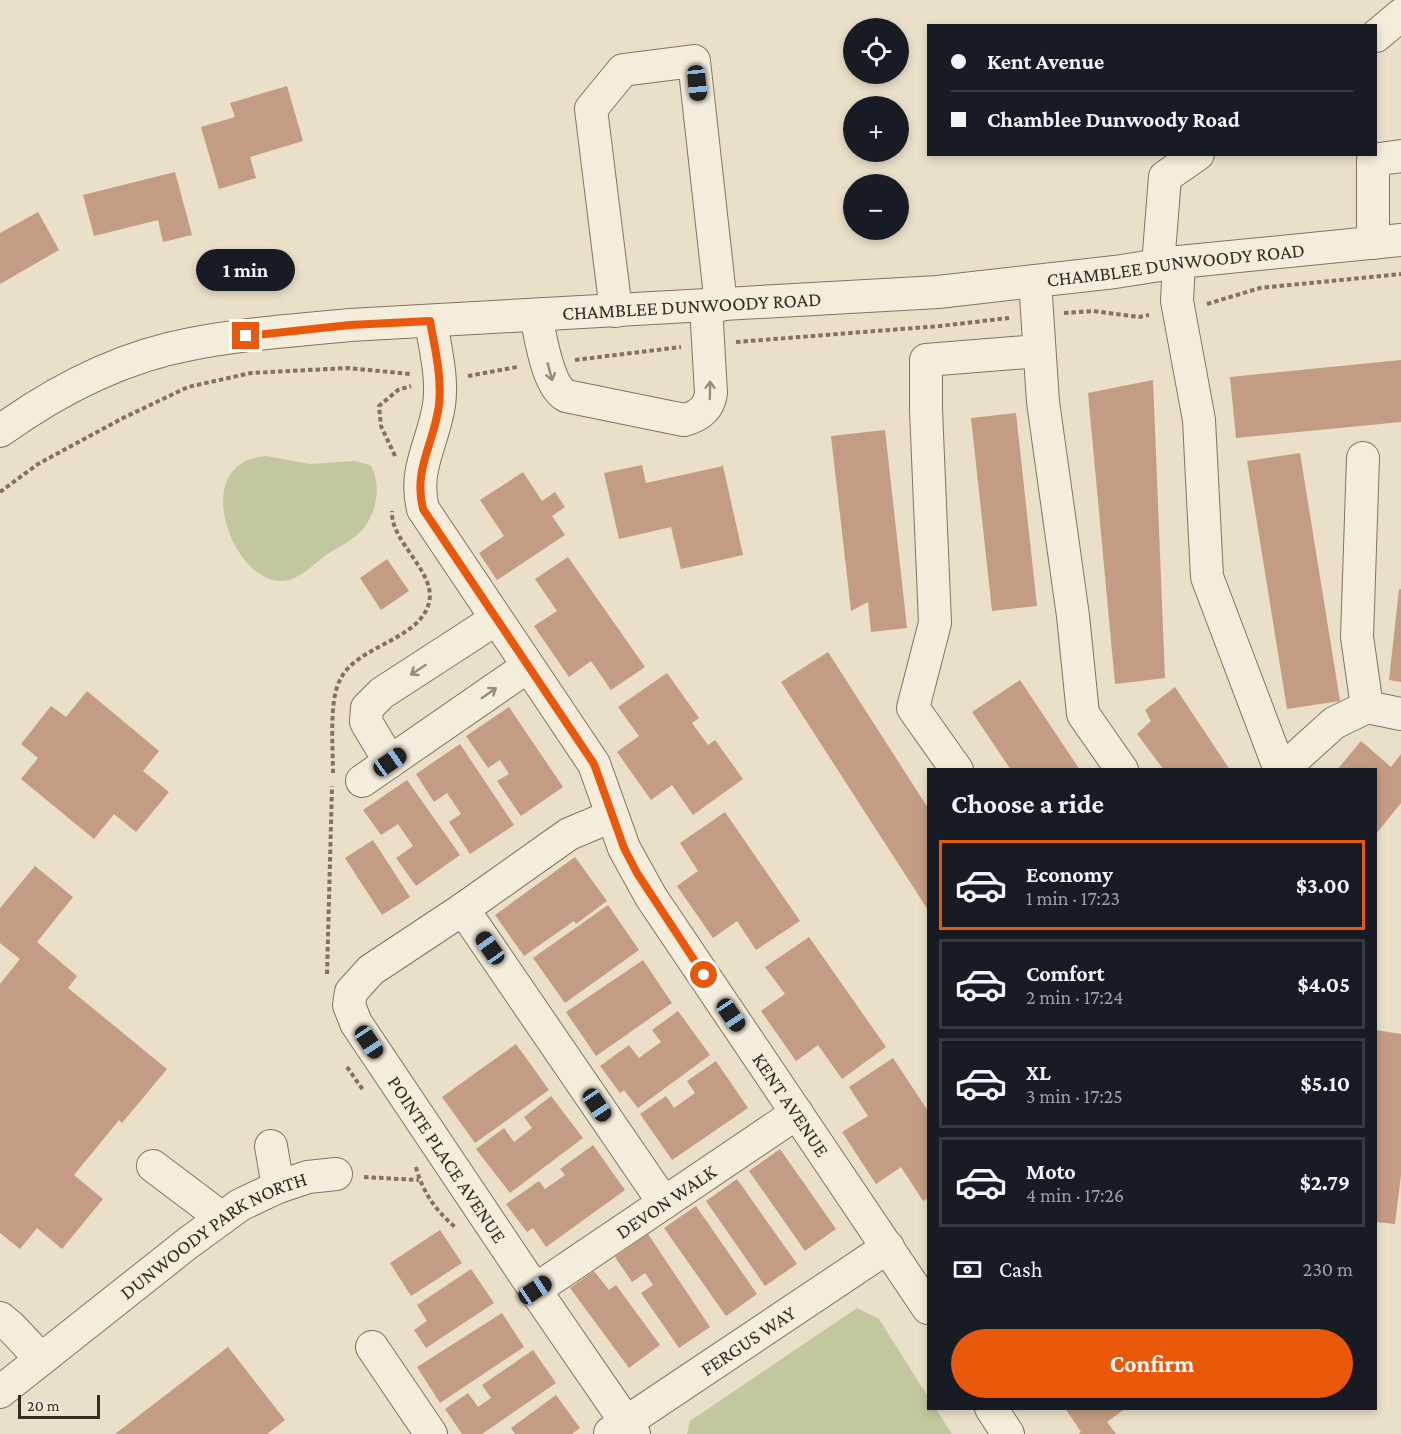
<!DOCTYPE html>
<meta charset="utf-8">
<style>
:root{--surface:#171b24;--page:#242831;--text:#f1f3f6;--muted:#9ea1a6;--line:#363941;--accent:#ea580c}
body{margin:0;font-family:"Crimson Pro",serif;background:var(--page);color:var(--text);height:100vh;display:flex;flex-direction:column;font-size:22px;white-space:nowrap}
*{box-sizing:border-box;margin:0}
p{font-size:20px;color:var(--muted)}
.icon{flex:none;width:33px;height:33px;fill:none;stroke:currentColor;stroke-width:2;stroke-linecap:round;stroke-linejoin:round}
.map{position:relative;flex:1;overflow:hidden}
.details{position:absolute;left:927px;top:768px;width:450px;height:642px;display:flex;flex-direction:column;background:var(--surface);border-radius:0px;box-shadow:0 3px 9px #0003}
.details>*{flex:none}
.banner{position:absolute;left:927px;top:24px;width:450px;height:132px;border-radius:0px;box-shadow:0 3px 9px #0003;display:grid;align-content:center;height:132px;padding:0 24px;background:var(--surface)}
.controls{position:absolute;left:843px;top:18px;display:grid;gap:12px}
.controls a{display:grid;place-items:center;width:66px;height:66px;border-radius:50%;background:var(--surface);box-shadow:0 3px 9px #0003;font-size:30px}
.scale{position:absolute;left:18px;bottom:15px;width:82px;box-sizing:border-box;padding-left:6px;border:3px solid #362b21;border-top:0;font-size:16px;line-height:21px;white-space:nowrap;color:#362b21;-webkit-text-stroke:4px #f2ead8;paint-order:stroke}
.end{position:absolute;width:27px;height:27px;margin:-14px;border:8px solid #ea580c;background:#fff;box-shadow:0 0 0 3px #fff}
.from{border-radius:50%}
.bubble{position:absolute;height:42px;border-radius:21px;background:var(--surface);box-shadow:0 3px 9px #0003;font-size:20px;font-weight:700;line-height:42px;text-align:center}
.car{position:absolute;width:18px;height:36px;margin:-18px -9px;border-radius:8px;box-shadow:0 0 4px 2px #0007;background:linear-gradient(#222 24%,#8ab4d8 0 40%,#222 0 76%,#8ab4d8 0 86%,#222 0)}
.banner b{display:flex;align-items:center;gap:21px;height:57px;font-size:22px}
.banner b+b{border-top:2px solid var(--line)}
.banner i{width:15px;height:15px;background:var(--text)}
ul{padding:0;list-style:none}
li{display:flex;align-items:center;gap:18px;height:90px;margin:0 12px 9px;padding:0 12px;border:3px solid var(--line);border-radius:0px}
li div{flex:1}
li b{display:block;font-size:22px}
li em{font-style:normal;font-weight:700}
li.current{border-color:var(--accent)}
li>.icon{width:54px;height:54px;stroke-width:1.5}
h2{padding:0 24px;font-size:27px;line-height:72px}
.pay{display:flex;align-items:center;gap:15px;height:66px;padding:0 24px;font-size:22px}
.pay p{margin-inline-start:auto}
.action{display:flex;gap:12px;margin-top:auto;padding:12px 24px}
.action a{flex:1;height:69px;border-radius:36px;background:var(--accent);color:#fff;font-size:24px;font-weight:700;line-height:69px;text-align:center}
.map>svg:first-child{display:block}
</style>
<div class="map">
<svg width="1401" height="1434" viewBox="0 0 1401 1434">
<rect width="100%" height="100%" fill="#eadfc9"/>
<g fill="#c3c79e">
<path d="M 266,456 L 310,464 L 355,461 L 370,465 C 382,484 377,512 363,529 C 354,540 338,547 326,555 C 314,564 299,580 283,581 C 232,584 187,461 266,456 Z"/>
<polygon points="857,1308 879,1319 928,1397 928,1408 936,1409 952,1434 687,1434 690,1421"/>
</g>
<g fill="#c49c83">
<polygon points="287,86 303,141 250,157 256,178 219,189 201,127 235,117 230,103"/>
<polygon points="175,172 192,235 163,242 158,220 94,236 83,195"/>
<polygon points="38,212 59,250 0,284 0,233"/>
<polygon points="1401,360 1401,422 1236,438 1230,377"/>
<polygon points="1153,380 1165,678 1115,684 1088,393"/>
<polygon points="1016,413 1037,606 992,611 971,418"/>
<polygon points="885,430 907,628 871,632 868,602 851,611 831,436"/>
<polygon points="1300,453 1340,701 1287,709 1247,461"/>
<polygon points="642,465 646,483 723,466 743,555 681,569 671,527 619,539 604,473"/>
<polygon points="523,472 542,501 555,492 565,507 552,516 565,535 497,580 479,553 504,536 480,500"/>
<polygon points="568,557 645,667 611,690 591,661 569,677 534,626 557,611 535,579"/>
<polygon points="387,559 409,591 381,610 360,578"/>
<polygon points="1399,589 1401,589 1401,682 1389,680"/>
<polygon points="828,652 928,808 928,910 781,682"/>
<polygon points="667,673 699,718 692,723 708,745 715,740 743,779 693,815 672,785 651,800 617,752 639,736 618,707"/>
<polygon points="1020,680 1080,770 1011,770 972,712"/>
<polygon points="1175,687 1230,770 1164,770 1137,734 1151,721 1145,710"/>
<polygon points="87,691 159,751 143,771 169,792 136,832 114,814 94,839 21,779 38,758 21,744 51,706 66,717"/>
<polygon points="509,707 563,787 521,816 497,781 509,774 500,760 488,768 466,736"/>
<polygon points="1361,741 1391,767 1401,754 1401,803 1376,834 1376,770 1337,770"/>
<polygon points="460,744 514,825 470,854 449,822 461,814 447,793 434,802 416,774"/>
<polygon points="407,780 460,855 416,886 396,858 413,846 398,824 381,835 363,810"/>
<polygon points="725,812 800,921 756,950 737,921 713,938 677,886 698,871 680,843"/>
<polygon points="373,840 410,897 382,915 345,858"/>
<polygon points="575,857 607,901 576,924 574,921 524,956 495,915"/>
<polygon points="35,866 73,897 37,942 77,976 68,988 167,1069 122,1123 119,1120 74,1175 103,1199 62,1249 37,1228 20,1249 0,1233 0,984 20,959 0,943 0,908"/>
<polygon points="608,905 639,950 565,1003 533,958"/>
<polygon points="809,937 886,1047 842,1079 818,1045 796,1061 761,1011 785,994 765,967"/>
<polygon points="643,960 672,1003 596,1056 566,1012"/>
<polygon points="678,1011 710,1055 638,1108 624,1090 620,1093 600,1066 629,1045 639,1058 661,1042 652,1030"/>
<polygon points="1376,1030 1401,1034 1401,1175 1395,1224 1376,1222"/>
<polygon points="516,1044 549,1090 475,1143 442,1097"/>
<polygon points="893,1058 928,1111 928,1198 923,1201 901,1167 876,1184 842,1132 868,1116 849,1087"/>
<polygon points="716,1061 748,1108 672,1160 640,1114 666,1096 674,1108 695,1093 687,1081"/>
<polygon points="551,1096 583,1138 510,1193 476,1149 504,1128 514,1142 532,1128 524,1117"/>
<polygon points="593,1145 625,1190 546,1247 533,1228 527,1232 506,1204 539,1181 545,1189 565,1175 560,1169"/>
<polygon points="780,1149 836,1229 805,1251 749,1171"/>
<polygon points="737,1179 797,1264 765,1286 706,1201"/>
<polygon points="696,1206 757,1294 726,1316 664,1228"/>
<polygon points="440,1230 462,1263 411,1296 390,1263"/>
<polygon points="648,1234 710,1327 679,1348 641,1293 653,1285 645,1273 632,1282 615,1257"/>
<polygon points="471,1269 494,1303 426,1348 414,1330 427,1321 417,1305"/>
<polygon points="594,1271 609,1290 616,1285 660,1345 629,1368 570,1288"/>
<polygon points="502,1313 524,1347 440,1403 417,1367"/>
<polygon points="228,1347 285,1420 267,1434 115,1434"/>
<polygon points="533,1350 556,1383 482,1434 462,1434 445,1409 468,1393 478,1407 491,1398 482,1385"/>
<polygon points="556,1395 580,1428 572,1434 515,1434 511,1428"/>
<polygon points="1065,1408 1126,1408 1107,1422 1116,1434 1079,1434 1081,1432"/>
</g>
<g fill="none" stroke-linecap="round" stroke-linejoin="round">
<g stroke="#847260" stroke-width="34">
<g id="minor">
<polyline points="1376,36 1401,15"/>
<polyline points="1373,243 1373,160 1401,156"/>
<polyline points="1179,262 1177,301 1199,420 1207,577 1280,770"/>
<polyline points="1158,265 1165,177 1198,154"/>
<polyline points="1035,281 1043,402 1073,616 1083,714 1122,770"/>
<polyline points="616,311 591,109 623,70 694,61 721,305"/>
<path d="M 536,316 C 541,338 547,385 566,396 L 684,420 C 699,416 709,409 711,393 L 706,306"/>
<path id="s1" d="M 431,321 C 435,349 443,377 439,405 C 433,444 413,469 423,509 L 594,764 L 624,848 L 651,897 L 928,1308"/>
<path id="s2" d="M 0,431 C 57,390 121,357 191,344 C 243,334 297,330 350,325 L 938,292 L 1115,272 L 1179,262 L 1401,240"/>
<polyline points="1363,458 1357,637 1367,707"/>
<polyline points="390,762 366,722 367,708 382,693 496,619"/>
<polyline points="957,770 913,708 935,623 926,410 926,360 1039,351"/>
<polyline points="1282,770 1334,723 1367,707 1401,714"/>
<polyline points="362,781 527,667"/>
<path id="s3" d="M 612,816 L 569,834 L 463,909 L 371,970 L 351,992 L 349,1005 L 356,1023 L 535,1290 L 634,1434"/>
<polyline points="463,909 664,1203"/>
<polyline points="271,1146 278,1187"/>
<polyline points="153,1166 222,1218"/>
<path id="s4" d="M 535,1290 L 797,1113"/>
<polyline points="0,1318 11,1327 41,1359"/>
<polyline points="372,1347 431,1434"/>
<path id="s5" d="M 0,1392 L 188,1243 L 240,1205 L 278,1187 L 308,1177 L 336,1174"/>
<polyline points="991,1408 1008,1434"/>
<path id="s6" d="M 610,1433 L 888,1247"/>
</g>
</g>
<g stroke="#847260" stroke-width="4" stroke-dasharray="4.5 3" stroke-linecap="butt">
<polyline points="1207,304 1260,288 1401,274"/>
<polyline points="1064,313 1093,311 1139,317 1149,315"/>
<polyline points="736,342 940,326 1009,318"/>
<polyline points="575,360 681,347"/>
<polyline points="468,376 517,367"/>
<polyline points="395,456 381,426 379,406 398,390 411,386"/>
<polyline points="0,492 38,464 123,418 188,387 251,373 348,368 410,374"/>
<path d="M 333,773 C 333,748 329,704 339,682 C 354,646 415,642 428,606 C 440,574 390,543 392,511"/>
<polyline points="327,974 332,786"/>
<polyline points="347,1067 363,1090"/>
<path d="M 416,1167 C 422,1191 436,1211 455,1227"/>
<polyline points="364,1177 419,1180"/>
</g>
<use href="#minor" stroke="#f5eddb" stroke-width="32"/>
</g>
<defs><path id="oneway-shaft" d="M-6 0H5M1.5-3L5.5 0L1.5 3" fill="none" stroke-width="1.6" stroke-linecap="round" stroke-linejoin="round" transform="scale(1.5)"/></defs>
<g stroke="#968c7e">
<use href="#oneway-shaft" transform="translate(550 372) rotate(75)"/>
<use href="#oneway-shaft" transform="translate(710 390) rotate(-89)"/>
<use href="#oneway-shaft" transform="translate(418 670) rotate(147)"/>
<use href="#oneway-shaft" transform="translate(489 693) rotate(-35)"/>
</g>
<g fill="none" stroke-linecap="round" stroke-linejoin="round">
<path stroke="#ea580c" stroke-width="8" d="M 246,336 L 350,325 L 430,321 C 435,349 442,377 439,405 C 434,444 413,469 423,509 L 594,764 L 624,848 L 637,873 L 704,975"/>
</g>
<g text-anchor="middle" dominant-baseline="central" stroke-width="5" stroke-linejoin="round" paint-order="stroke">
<g font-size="20" fill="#362b21" stroke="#f2ead8">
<text stroke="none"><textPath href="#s2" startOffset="1200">CHAMBLEE DUNWOODY ROAD</textPath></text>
<text stroke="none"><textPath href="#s2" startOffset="714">CHAMBLEE DUNWOODY ROAD</textPath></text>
<text stroke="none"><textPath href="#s1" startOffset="894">KENT AVENUE</textPath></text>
<text stroke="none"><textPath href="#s3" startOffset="513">POINTE PLACE AVENUE</textPath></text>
<text stroke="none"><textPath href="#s4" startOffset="158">DEVON WALK</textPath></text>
<text stroke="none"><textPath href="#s5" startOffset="266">DUNWOODY PARK NORTH</textPath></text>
<text stroke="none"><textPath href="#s6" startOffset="166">FERGUS WAY</textPath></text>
</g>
</g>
</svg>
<div class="controls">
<a><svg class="icon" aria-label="locate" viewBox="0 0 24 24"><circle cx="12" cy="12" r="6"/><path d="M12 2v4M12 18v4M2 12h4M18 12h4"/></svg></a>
<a>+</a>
<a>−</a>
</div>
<div class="scale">20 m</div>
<i class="end from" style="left:704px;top:975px"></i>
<i class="end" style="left:246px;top:336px"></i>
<div class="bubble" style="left:196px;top:249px;width:99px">1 min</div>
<i class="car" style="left:697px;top:83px;rotate:174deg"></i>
<i class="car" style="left:390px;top:762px;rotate:55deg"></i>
<i class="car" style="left:490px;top:948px;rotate:325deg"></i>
<i class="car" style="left:731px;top:1015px;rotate:146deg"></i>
<i class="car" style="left:369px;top:1042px;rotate:146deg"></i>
<i class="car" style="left:597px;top:1105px;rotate:146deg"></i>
<i class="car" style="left:535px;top:1290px;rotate:56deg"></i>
<div class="banner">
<b><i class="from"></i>Kent Avenue</b>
<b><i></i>Chamblee Dunwoody Road</b>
</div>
<section class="details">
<h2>Choose a ride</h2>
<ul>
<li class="current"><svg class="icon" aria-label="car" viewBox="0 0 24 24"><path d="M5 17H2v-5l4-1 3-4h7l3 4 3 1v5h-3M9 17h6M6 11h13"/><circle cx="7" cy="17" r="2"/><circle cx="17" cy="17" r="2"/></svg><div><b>Economy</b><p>1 min · 17:23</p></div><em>$3.00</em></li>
<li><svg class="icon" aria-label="car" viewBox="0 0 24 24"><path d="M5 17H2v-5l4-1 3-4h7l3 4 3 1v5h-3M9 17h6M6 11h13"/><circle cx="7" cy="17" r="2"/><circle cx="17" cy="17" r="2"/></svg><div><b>Comfort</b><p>2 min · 17:24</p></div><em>$4.05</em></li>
<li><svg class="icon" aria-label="car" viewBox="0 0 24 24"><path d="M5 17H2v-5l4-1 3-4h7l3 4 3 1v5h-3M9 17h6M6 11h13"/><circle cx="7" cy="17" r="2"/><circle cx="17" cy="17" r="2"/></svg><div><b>XL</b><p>3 min · 17:25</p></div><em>$5.10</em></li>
<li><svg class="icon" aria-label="car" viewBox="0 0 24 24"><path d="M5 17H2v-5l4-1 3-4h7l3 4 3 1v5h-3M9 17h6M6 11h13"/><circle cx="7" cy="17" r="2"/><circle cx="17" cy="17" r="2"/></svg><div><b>Moto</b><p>4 min · 17:26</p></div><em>$2.79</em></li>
</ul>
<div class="pay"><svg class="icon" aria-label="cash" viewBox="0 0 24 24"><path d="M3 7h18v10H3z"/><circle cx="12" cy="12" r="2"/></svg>Cash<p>230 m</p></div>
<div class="action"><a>Confirm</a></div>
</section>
</div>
